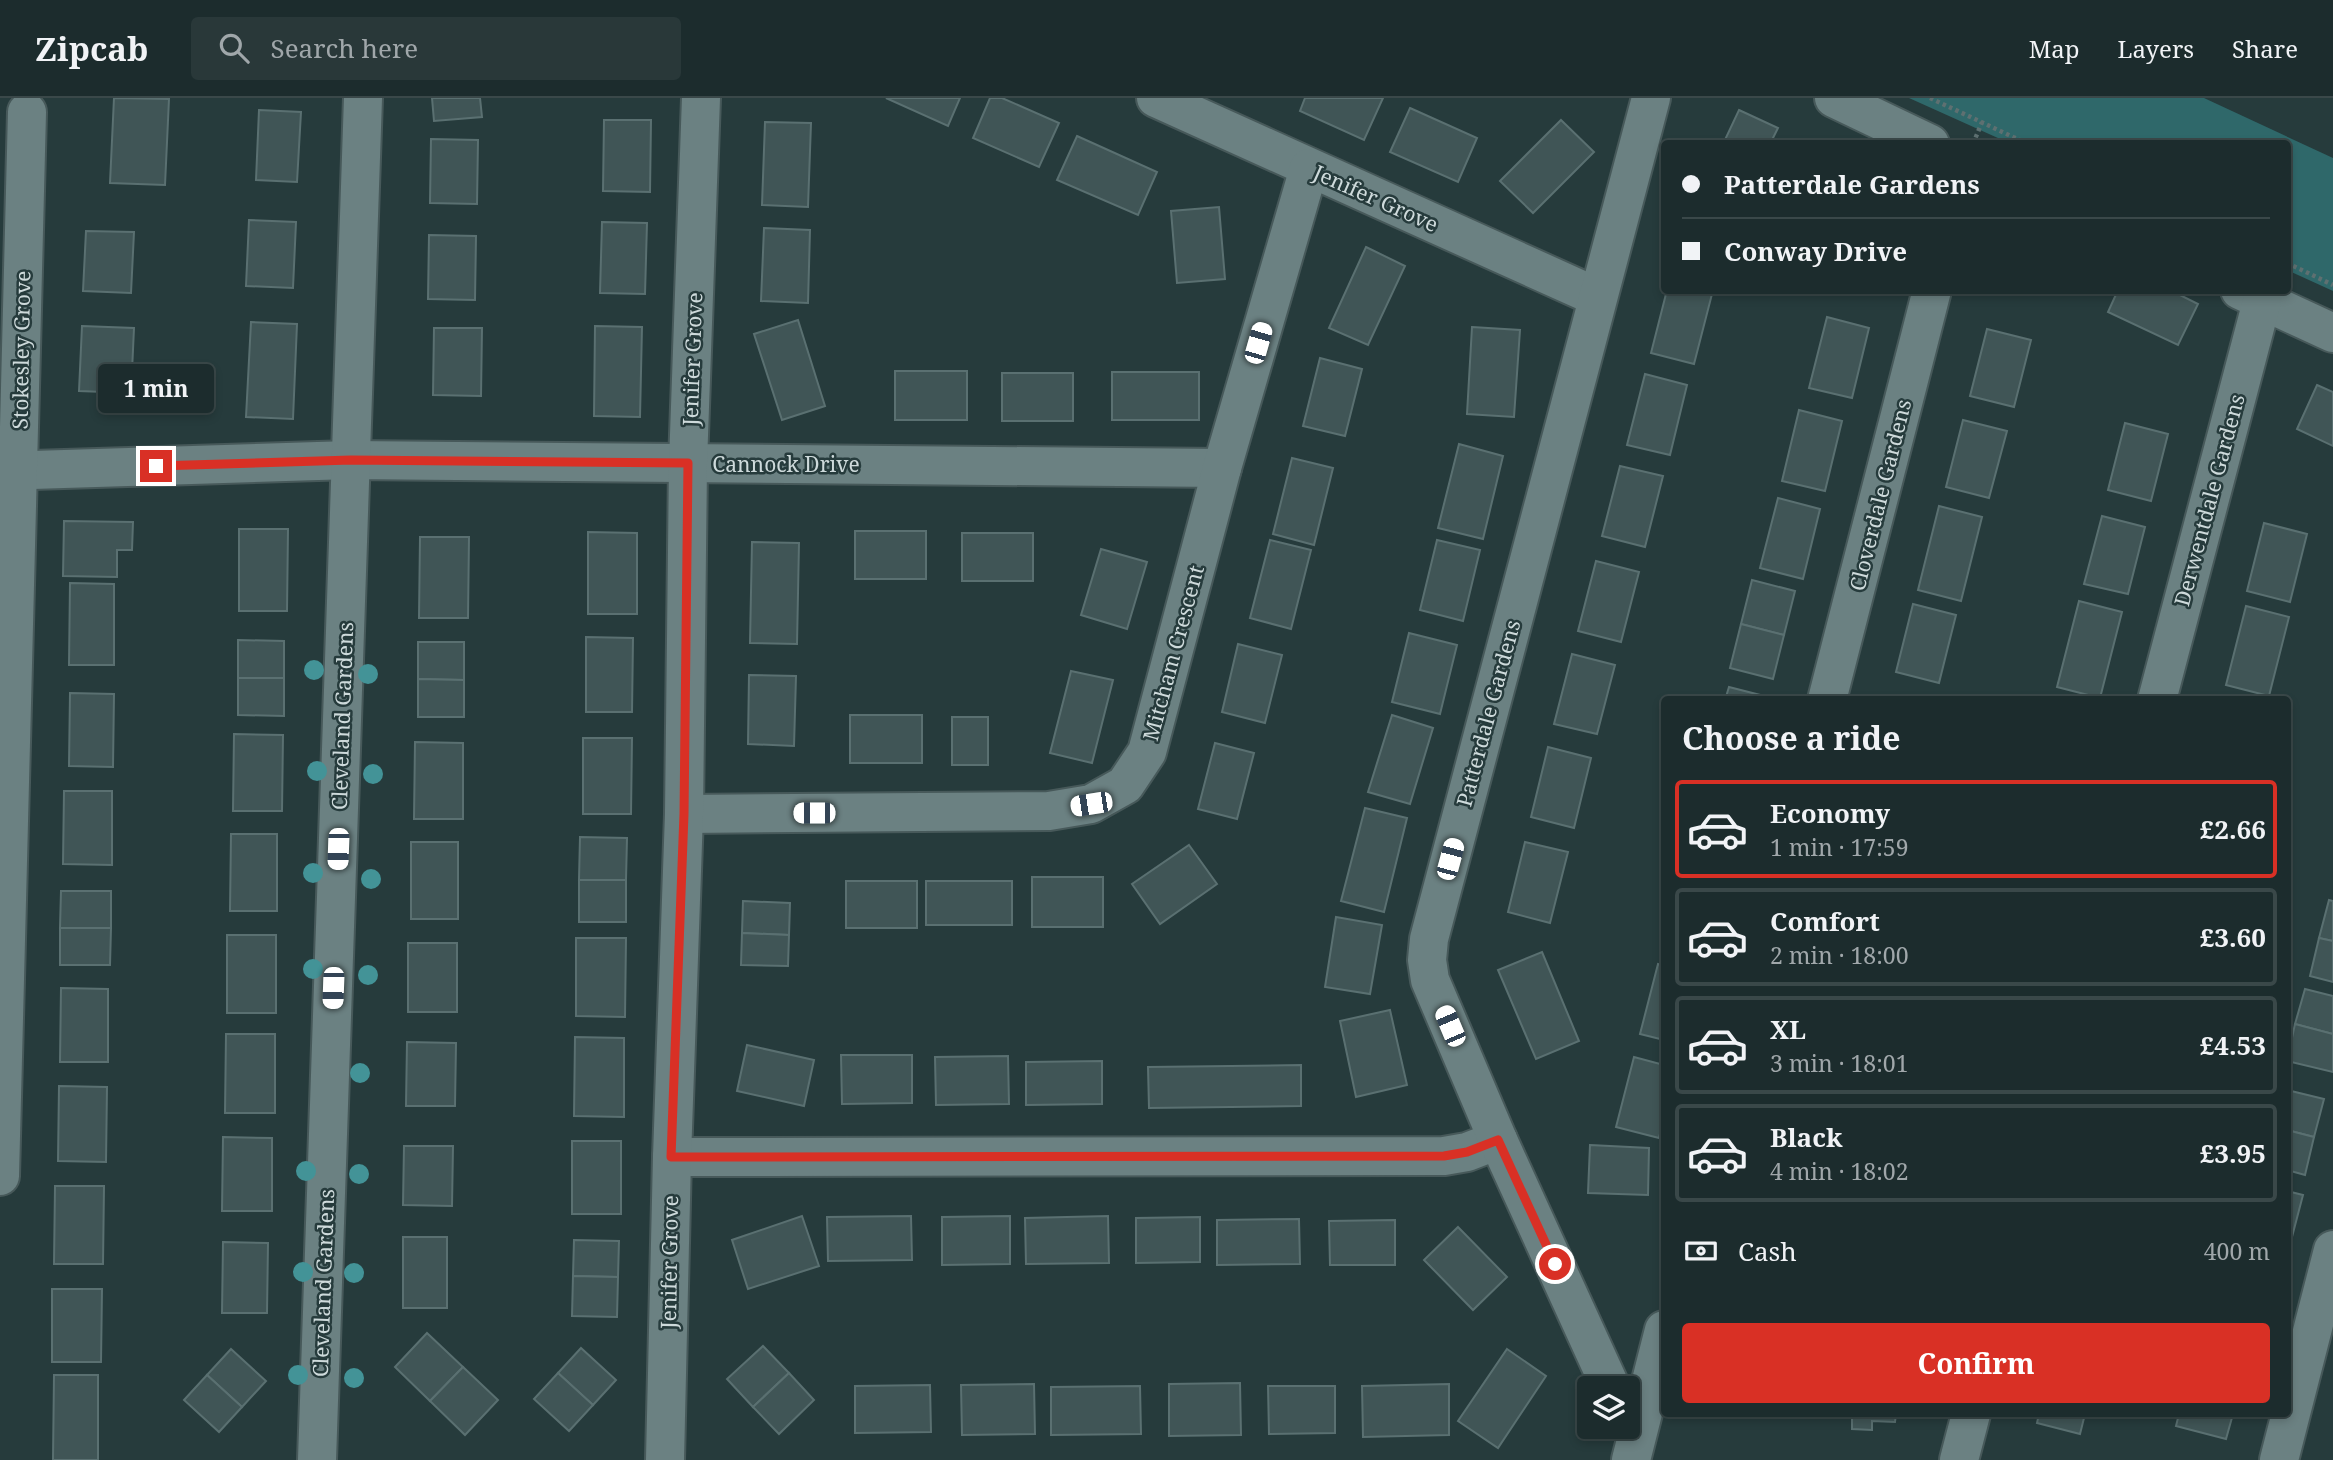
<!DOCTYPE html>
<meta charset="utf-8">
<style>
:root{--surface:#1c2c2d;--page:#293839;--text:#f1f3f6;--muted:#a0a7aa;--line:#3a4849;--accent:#d93025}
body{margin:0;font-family:"Noto Serif",serif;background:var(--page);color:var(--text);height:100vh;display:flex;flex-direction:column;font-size:26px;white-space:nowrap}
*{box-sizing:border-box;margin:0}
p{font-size:23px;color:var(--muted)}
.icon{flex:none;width:38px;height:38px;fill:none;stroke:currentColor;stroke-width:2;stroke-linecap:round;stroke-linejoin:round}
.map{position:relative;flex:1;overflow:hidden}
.panel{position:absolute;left:1661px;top:598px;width:630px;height:721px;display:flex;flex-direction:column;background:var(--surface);border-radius:7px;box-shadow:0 4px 10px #0003,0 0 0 2px var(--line)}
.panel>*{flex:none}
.guide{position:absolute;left:1661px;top:42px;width:630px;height:154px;border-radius:7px;box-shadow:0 4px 10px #0003,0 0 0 2px var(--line);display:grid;align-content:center;height:154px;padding:0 21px;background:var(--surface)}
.fabs{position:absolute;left:1577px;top:1278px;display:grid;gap:14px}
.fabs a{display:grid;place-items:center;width:63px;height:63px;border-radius:7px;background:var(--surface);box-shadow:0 4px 10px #0003,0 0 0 2px var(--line);font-size:35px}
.end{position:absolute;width:32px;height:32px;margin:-16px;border:9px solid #d93025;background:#fff;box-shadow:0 0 0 4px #fff}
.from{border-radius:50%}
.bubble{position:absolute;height:49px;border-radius:7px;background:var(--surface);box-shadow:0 4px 10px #0003,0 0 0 2px var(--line);font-size:23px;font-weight:700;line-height:49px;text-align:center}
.car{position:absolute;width:21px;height:42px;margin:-21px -10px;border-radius:9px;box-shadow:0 0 5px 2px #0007;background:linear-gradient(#fff 24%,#345 0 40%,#fff 0 76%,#345 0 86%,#fff 0)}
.guide b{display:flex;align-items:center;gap:24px;height:66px;font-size:26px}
.guide b+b{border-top:2px solid var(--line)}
.guide i{width:18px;height:18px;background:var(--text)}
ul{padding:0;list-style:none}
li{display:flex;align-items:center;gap:21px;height:98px;margin:0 14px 10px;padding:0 7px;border:4px solid var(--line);border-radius:7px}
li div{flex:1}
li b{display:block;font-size:26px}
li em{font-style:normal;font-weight:700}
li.active{border-color:var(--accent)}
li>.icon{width:63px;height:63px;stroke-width:1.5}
h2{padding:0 21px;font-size:32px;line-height:84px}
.pay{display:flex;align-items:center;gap:18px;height:77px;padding:0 21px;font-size:26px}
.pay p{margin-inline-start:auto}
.button{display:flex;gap:14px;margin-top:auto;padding:14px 21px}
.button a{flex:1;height:80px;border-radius:7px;background:var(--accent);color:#fff;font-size:28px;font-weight:700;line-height:80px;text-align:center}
header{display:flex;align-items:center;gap:42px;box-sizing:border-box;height:98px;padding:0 35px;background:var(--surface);border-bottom:2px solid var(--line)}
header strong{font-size:33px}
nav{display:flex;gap:38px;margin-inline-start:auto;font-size:24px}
.search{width:490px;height:63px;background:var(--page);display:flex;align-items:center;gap:18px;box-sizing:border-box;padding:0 24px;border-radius:7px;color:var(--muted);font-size:26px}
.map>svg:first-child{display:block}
</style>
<header>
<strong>Zipcab</strong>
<div class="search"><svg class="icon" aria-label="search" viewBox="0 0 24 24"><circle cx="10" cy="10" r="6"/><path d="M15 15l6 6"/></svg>Search here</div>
<nav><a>Map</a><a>Layers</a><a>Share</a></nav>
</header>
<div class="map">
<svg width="2333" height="1362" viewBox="0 0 2333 1362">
<rect width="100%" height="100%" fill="#263b3c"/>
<polygon fill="#2f686a" points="1909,0 2204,0 2333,60 2333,193 2287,172 2287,46 2009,45"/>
<g fill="#405556" stroke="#5a7071" stroke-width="2">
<polygon points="114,0 169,1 165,87 110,85"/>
<polygon points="432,0 480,0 482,19 434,23"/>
<polygon points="886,0 960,0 948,28"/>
<polygon points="990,0 1002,0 1059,25 1039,69 973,40"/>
<polygon points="1305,0 1383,0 1364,42 1300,13"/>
<polygon points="1410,10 1477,40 1458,84 1390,54"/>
<polygon points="259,12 301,14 297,84 256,82"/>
<polygon points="1739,12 1778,30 1770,46 1723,46"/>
<polygon points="604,22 651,22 650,94 603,93"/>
<polygon points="1561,22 1594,54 1533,115 1500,83"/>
<polygon points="765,24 811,25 808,109 762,107"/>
<polygon points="1077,38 1157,74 1138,117 1057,82"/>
<polygon points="431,41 478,42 477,106 430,105"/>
<polygon points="1219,109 1225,181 1177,185 1171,113"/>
<polygon points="249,122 296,124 293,190 246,188"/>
<polygon points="602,124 647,125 645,196 600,195"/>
<polygon points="764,130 810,132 808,205 761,203"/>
<polygon points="86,133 134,134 131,195 83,193"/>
<polygon points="429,137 476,138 475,202 428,201"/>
<polygon points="1366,149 1405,168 1368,247 1329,230"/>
<polygon points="1667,192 1698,192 1712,196 1694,266 1651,255"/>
<polygon points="2118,192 2170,192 2198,206 2178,247 2108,214"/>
<polygon points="1827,219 1869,230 1852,300 1809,290"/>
<polygon points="798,222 825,308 782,322 754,236"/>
<polygon points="251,224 297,226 293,321 246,319"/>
<polygon points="82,228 134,230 131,295 79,293"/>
<polygon points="595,228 642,229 640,319 594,318"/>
<polygon points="1472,229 1520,232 1514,319 1467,316"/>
<polygon points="434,230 482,230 481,298 433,297"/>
<polygon points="1987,231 2031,242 2014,309 1970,298"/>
<polygon points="1320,260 1362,271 1345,338 1303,328"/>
<rect x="895" y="273" width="72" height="49"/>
<rect x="1112" y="274" width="87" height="48"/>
<rect x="1002" y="275" width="71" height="48"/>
<polygon points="1645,276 1687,287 1670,357 1627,347"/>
<polygon points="2317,287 2333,294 2333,348 2297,331"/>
<polygon points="1799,312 1842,323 1825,393 1782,383"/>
<polygon points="1963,322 2007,333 1989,400 1946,389"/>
<polygon points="2125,325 2168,336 2151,403 2108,392"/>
<polygon points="1459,346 1503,358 1483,441 1438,430"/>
<polygon points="1292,360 1333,370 1314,447 1273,436"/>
<polygon points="1620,368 1663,378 1645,449 1602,438"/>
<polygon points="1778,400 1820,411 1803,481 1760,470"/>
<polygon points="1939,408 1982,419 1961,503 1918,492"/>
<polygon points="2102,418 2145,429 2128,496 2084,486"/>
<polygon points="64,423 133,424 132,452 117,452 117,479 63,478"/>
<polygon points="2264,425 2307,436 2290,504 2247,493"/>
<polygon points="239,431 288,431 287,513 239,513"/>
<rect x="855" y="433" width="71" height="48"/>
<polygon points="588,434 637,435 637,516 588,516"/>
<rect x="962" y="435" width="71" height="48"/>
<polygon points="420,439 469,439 468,520 419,520"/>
<polygon points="1270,442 1311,452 1291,531 1250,520"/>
<polygon points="1437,442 1480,452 1463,523 1420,512"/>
<polygon points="752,444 799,445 797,546 750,545"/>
<polygon points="1101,451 1147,464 1127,531 1081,517"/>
<polygon points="1596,463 1639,474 1621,544 1578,533"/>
<polygon points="1752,482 1795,493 1784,537 1741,526"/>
<polygon points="70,485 114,486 114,567 69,567"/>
<polygon points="2079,503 2122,514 2100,600 2057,589"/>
<polygon points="1913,506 1956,517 1939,585 1896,574"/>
<polygon points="2246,508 2289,519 2269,598 2226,587"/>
<polygon points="1741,526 1784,537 1773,581 1730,570"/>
<polygon points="1409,535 1457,547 1440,616 1392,604"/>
<polygon points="586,539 633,540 632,614 586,614"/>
<polygon points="238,542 284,543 284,580 238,580"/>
<polygon points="418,544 464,544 464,582 418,581"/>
<polygon points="1238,546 1282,557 1265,625 1222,614"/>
<polygon points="1572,556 1615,567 1597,636 1554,626"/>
<polygon points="1071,573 1113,582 1092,665 1050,655"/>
<polygon points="749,577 796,578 794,648 748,646"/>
<polygon points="238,580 284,580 284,618 238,617"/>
<polygon points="418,581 464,582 464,619 418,619"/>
<polygon points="1729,589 1772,600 1771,602 1725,602"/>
<polygon points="70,595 114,596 113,669 69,668"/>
<rect x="850" y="617" width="72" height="48"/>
<polygon points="1392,617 1433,630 1410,706 1368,694"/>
<rect x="952" y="619" width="36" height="48"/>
<polygon points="234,636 283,637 282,713 233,713"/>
<polygon points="583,640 632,640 631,716 583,716"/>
<polygon points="415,644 463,645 463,721 414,721"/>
<polygon points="1215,645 1254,655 1237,721 1198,711"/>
<polygon points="1548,649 1591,660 1574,730 1531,719"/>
<polygon points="64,693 112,693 112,767 63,766"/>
<polygon points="1365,710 1407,720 1384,814 1341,803"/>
<polygon points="231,736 277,736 277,813 230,813"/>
<polygon points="580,739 627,740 626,782 579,782"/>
<rect x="411" y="744" width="47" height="77"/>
<polygon points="1525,744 1568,754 1550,825 1508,814"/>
<polygon points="1189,747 1217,786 1160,826 1132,786"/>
<rect x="1032" y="779" width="71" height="50"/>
<rect x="579" y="782" width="47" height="42"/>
<rect x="846" y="783" width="71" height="47"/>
<rect x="926" y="783" width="86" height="44"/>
<polygon points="61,793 111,793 111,830 60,830"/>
<polygon points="2329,802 2333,803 2333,843 2319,840"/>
<polygon points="743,803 790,805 789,837 742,835"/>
<polygon points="1336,819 1382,827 1370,896 1325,889"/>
<polygon points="60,830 111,830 110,867 60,867"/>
<polygon points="742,835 789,837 788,868 741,867"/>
<rect x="227" y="837" width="49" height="78"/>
<polygon points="576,840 626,840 625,919 576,918"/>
<polygon points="2319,840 2333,843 2333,884 2310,878"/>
<rect x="408" y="845" width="49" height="69"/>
<polygon points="1542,854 1579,943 1536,961 1498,872"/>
<polygon points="1658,866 1664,868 1664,942 1640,936"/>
<polygon points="61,890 108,891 108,964 60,964"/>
<polygon points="2305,891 2333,898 2333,936 2295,926"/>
<polygon points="1390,912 1407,987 1356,999 1340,923"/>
<polygon points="2295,926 2333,936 2333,974 2287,963"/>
<polygon points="226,936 275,936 275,1015 225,1015"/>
<polygon points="575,939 624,940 624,1019 574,1018"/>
<polygon points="407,944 456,945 455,1008 406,1008"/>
<polygon points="747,947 814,962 804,1008 737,993"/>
<polygon points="841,957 912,957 912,1005 842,1006"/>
<polygon points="1008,958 1009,1006 936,1007 935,959"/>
<polygon points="1634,959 1664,967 1664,1018 1659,1040 1616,1029"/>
<polygon points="1102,963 1102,1006 1026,1007 1026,964"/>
<polygon points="1301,967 1301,1008 1149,1010 1148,969"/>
<polygon points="59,988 107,989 106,1064 58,1063"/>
<polygon points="2287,992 2324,1001 2314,1039 2287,1032"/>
<polygon points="2287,1032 2314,1039 2305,1077 2287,1072"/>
<polygon points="223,1039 272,1040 272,1113 222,1113"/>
<rect x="572" y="1043" width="49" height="73"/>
<polygon points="1590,1047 1649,1050 1648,1097 1588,1095"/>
<polygon points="404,1048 453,1048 452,1108 403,1107"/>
<polygon points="55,1088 104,1088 103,1166 54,1166"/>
<polygon points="2287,1093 2303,1097 2287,1158"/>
<polygon points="802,1118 819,1168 748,1191 732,1142"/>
<polygon points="911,1118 912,1162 828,1163 827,1119"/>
<polygon points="1010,1118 1010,1166 942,1167 942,1119"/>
<polygon points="1108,1118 1109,1165 1026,1166 1025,1120"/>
<polygon points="1200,1119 1200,1164 1136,1165 1136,1120"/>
<polygon points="1299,1121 1300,1166 1217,1167 1217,1122"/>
<polygon points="1395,1122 1395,1167 1330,1167 1329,1123"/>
<polygon points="1458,1129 1507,1179 1473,1212 1424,1162"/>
<rect x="403" y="1139" width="44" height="71"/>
<polygon points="574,1142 619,1143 618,1179 573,1178"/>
<polygon points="223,1144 268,1145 267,1215 222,1215"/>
<polygon points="573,1178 618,1179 617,1219 572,1218"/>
<polygon points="52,1191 102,1191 101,1264 52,1264"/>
<polygon points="427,1235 463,1269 430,1303 395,1269"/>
<polygon points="763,1248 789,1275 753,1309 727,1281"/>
<polygon points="581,1250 616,1282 593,1307 558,1275"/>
<polygon points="231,1251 266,1283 242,1309 207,1277"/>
<polygon points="1507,1251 1546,1278 1498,1350 1458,1323"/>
<polygon points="463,1269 498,1302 465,1337 430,1303"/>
<polygon points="558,1275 593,1307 569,1333 534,1301"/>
<polygon points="789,1275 814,1302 779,1336 753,1309"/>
<polygon points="54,1277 98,1277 98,1362 53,1362"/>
<polygon points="207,1277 242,1309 219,1334 184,1302"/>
<polygon points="1240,1285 1241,1337 1169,1338 1169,1286"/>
<polygon points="1034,1286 1035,1336 962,1337 961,1287"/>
<polygon points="1449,1286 1449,1337 1363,1339 1362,1288"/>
<polygon points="930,1287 931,1334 855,1335 855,1288"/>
<polygon points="1140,1288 1141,1336 1051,1337 1051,1289"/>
<polygon points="1268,1288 1335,1288 1335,1335 1269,1336"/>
<polygon points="1852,1316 1896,1316 1895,1324 1872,1323 1872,1332 1852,1331"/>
<polygon points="2039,1316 2085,1316 2080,1336 2037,1325"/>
<polygon points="2179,1316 2233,1316 2226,1341 2176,1328"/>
</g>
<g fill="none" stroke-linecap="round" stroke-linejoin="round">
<g stroke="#47595a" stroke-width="42">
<g id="minor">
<polyline points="1156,0 1597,199"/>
<polyline points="1834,0 1930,46"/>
<polyline points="2240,192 2333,235"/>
<polyline points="0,373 350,362 1222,370"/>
<polyline points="1827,602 1932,192"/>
<polyline points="2157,602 2262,203"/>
<polyline points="684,716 1049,713 1091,706 1125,687 1147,654 1222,370 1309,70"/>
<polyline points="672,1059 1444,1058 1467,1054 1498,1042"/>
<polyline points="0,1078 27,14"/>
<polyline points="1611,1290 1498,1042 1430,882 1427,862 1429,841 1651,0"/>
<polyline points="317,1362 363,0"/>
<polyline points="665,1362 672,1059 684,716 688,365 701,0"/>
<polyline points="1631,1362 1664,1232"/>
<polyline points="1959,1362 1971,1316"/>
<polyline points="2279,1362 2333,1152"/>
</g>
</g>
<g stroke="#5e7071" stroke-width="4.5" stroke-dasharray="3.5 3.5" stroke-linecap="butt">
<polyline points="1930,0 2028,46"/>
<polyline points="1973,46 1982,24"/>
<polyline points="2287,165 2333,187"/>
</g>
<use href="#minor" stroke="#6b8182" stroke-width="38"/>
</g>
<g fill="#439397">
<circle cx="314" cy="572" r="10"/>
<circle cx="368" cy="576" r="10"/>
<circle cx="317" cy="673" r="10"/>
<circle cx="373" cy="676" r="10"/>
<circle cx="313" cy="775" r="10"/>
<circle cx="371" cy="781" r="10"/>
<circle cx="313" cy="871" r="10"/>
<circle cx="368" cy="877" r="10"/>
<circle cx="360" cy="975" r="10"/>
<circle cx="306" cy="1073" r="10"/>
<circle cx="359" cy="1076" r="10"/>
<circle cx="303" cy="1174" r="10"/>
<circle cx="354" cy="1175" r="10"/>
<circle cx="298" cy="1277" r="10"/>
<circle cx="354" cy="1280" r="10"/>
</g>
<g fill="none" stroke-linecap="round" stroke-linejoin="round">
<polyline stroke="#d93025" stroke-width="9" points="156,368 351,362 688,365 684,716 671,1059 1444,1058 1467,1054 1498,1042 1555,1166"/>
</g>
<g text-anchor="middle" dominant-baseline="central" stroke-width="5" stroke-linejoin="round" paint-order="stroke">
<g font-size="21" fill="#cedadb" stroke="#263b3c">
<text transform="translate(1376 100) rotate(24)">Jenifer Grove</text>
<text transform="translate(21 252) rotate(-89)">Stokesley Grove</text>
<text transform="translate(692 261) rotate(-88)">Jenifer Grove</text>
<text x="786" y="366">Cannock Drive</text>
<text transform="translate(1880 397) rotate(-76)">Cloverdale Gardens</text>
<text transform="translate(2209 402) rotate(-75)">Derwentdale Gardens</text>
<text transform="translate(1173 555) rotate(-75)">Mitcham Crescent</text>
<text transform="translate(1488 615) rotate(-75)">Patterdale Gardens</text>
<text transform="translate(342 618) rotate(-88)">Cleveland Gardens</text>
<text transform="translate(669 1164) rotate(-89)">Jenifer Grove</text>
<text transform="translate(323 1185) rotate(-88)">Cleveland Gardens</text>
</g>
</g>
</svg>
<div class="fabs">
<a><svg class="icon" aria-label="layers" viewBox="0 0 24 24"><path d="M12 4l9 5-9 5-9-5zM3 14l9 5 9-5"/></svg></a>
</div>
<i class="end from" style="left:1555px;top:1166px"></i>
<i class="end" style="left:156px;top:368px"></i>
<div class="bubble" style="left:98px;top:266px;width:116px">1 min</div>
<i class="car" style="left:1258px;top:245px;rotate:16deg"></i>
<i class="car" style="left:1091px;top:706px;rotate:261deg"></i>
<i class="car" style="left:814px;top:715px;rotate:270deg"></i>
<i class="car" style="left:338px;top:751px;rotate:182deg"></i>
<i class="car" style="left:1450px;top:761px;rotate:15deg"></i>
<i class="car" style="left:333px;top:890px;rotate:182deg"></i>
<i class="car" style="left:1450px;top:928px;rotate:337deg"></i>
<div class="guide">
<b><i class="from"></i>Patterdale Gardens</b>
<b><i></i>Conway Drive</b>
</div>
<section class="panel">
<h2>Choose a ride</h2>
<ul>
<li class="active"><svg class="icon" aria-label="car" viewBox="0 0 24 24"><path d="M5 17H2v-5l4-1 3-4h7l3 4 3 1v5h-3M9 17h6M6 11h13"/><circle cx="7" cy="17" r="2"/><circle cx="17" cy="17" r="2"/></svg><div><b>Economy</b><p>1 min · 17:59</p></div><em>£2.66</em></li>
<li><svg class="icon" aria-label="car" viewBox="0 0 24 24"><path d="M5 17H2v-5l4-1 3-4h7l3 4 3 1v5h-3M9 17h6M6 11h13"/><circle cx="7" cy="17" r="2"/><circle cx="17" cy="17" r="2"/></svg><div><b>Comfort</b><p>2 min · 18:00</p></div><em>£3.60</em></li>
<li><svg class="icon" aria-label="car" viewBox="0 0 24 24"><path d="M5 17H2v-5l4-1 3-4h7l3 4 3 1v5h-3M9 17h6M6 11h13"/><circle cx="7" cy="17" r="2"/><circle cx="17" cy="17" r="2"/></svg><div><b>XL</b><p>3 min · 18:01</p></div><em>£4.53</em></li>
<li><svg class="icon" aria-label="car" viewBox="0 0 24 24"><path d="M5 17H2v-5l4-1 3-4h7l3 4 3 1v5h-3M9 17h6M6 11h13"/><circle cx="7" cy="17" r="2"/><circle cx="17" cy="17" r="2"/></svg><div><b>Black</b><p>4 min · 18:02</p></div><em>£3.95</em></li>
</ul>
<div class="pay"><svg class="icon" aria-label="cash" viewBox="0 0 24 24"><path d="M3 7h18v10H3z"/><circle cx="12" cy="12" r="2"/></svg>Cash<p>400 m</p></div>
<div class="button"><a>Confirm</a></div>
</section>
</div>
